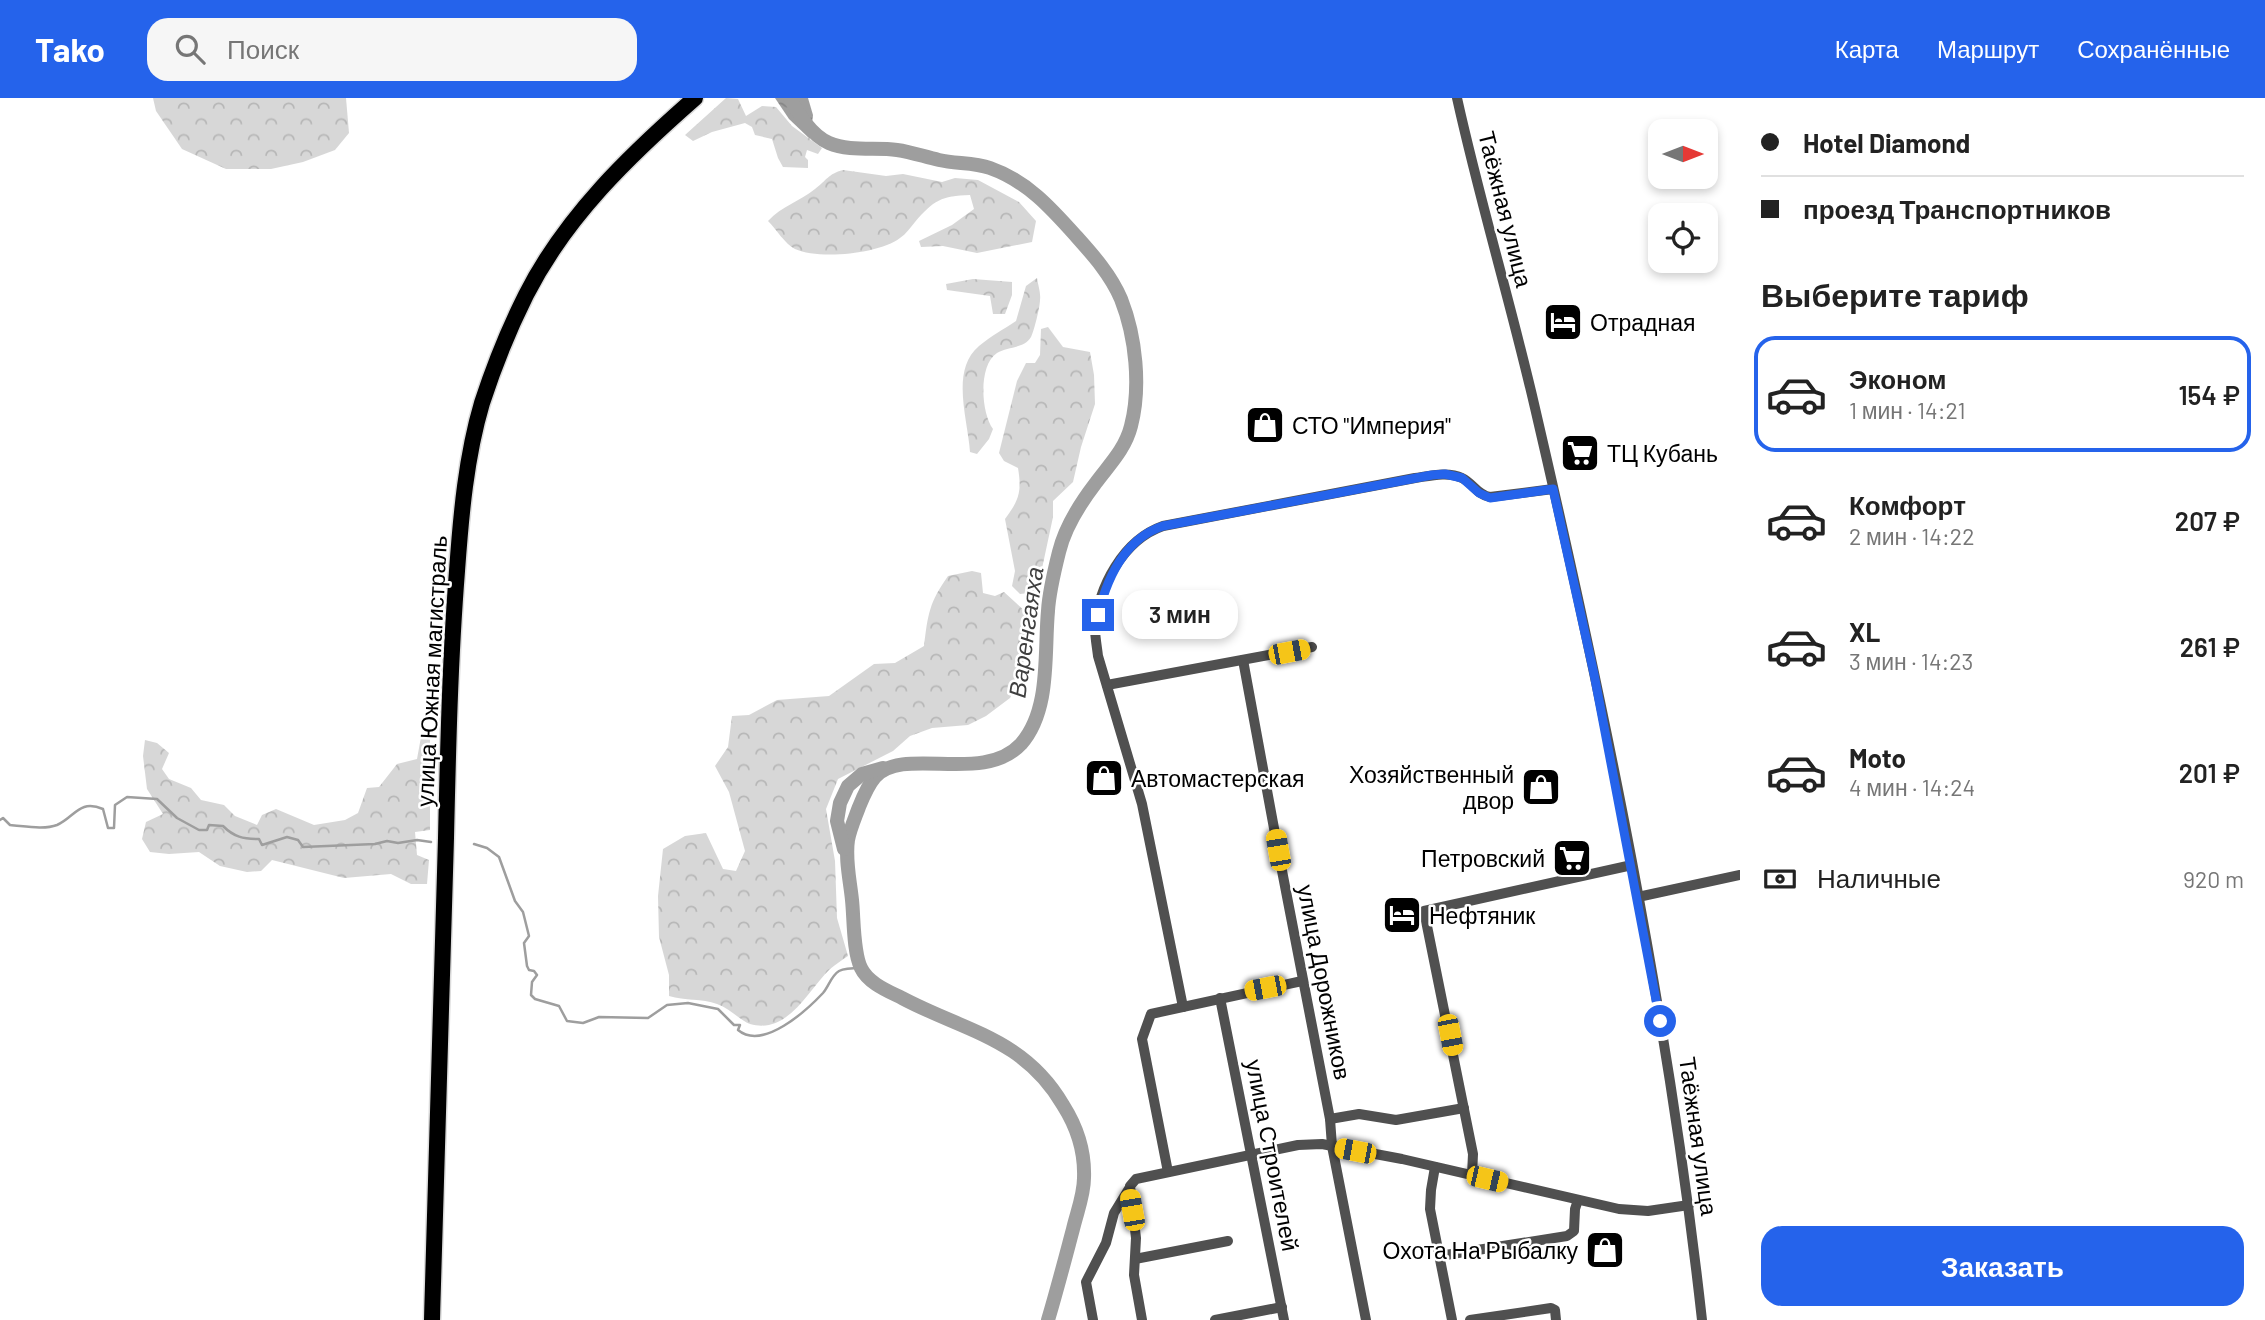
<!DOCTYPE html>
<html lang="ru">
<meta charset="utf-8">
<style>
:root{--surface:#fff;--page:#f6f6f6;--text:#222;--muted:#767676;--line:#e0e0e0;--accent:#2563eb}
body{margin:0;font-family:Barlow,sans-serif;background:var(--page);color:var(--text);height:100vh;display:flex;flex-direction:column;font-size:26px;white-space:nowrap}
*{box-sizing:border-box;margin:0}
p{font-size:23px;color:var(--muted)}
.icon{flex:none;width:38px;height:38px;fill:none;stroke:currentColor;stroke-width:2;stroke-linecap:round;stroke-linejoin:round}
.map{position:relative;flex:1;overflow:hidden}
.panel{display:flex;flex-direction:column;background:var(--surface);width:525px}
.panel>*{flex:none}
.top-card{display:grid;align-content:center;height:154px;padding:0 21px;background:var(--surface)}
.needle{width:46px;rotate:90deg}
.buttons{position:absolute;left:1648px;top:21px;display:grid;gap:14px}
.buttons a{display:grid;place-items:center;width:70px;height:70px;border-radius:14px;background:var(--surface);box-shadow:0 4px 10px #0003;font-size:35px}
.end{position:absolute;width:32px;height:32px;margin:-16px;border:9px solid #2563eb;background:#fff;box-shadow:0 0 0 4px #fff}
.from{border-radius:50%}
.bubble{position:absolute;height:49px;border-radius:21px;background:var(--surface);box-shadow:0 4px 10px #0003;font-size:23px;font-weight:600;line-height:49px;text-align:center}
.car{position:absolute;width:21px;height:42px;margin:-21px -10px;border-radius:9px;box-shadow:0 0 5px 2px #0007;background:linear-gradient(#f5c518 24%,#345 0 40%,#f5c518 0 76%,#345 0 86%,#f5c518 0)}
.top-card b{display:flex;align-items:center;gap:24px;height:66px;font-size:26px}
.top-card b+b{border-top:2px solid var(--line)}
.top-card i{width:18px;height:18px;background:var(--text)}
ul{padding:0;list-style:none}
li{display:flex;align-items:center;gap:21px;height:116px;margin:0 14px 10px;padding:0 7px;border:4px solid transparent;border-radius:21px}
li div{flex:1}
li b{display:block;font-size:26px}
li em{font-style:normal;font-weight:600}
li.active{border-color:var(--accent)}
li>.icon{width:63px;height:63px;stroke-width:1.5}
h2{padding:0 21px;font-size:32px;line-height:84px}
.pay{display:flex;align-items:center;gap:18px;height:77px;padding:0 21px;font-size:26px}
.pay p{margin-inline-start:auto}
.action{display:flex;gap:14px;margin-top:auto;padding:14px 21px}
.action a{flex:1;height:80px;border-radius:21px;background:var(--accent);color:#fff;font-size:28px;font-weight:600;line-height:80px;text-align:center}
header{display:flex;align-items:center;gap:42px;box-sizing:border-box;height:98px;padding:0 35px;background:var(--accent);color:#fff}
header strong{font-size:33px}
nav{display:flex;gap:38px;margin-inline-start:auto;font-size:24px}
.search{width:490px;height:63px;background:var(--page);display:flex;align-items:center;gap:18px;box-sizing:border-box;padding:0 24px;border-radius:21px;color:var(--muted);font-size:26px}
main{display:flex;flex:1;min-height:0}
.map>svg:first-child{display:block}
</style>
<header>
<strong>Tako</strong>
<div class="search"><svg class="icon" aria-label="search" viewBox="0 0 24 24"><circle cx="10" cy="10" r="6"/><path d="M15 15l6 6"/></svg>Поиск</div>
<nav><a>Карта</a><a>Маршрут</a><a>Сохранённые</a></nav>
</header>
<main>
<div class="map">
<svg width="1740" height="1222" viewBox="0 0 1740 1222">
<defs>
<pattern id="forest-crowns" width="20" height="18" patternUnits="userSpaceOnUse" patternTransform="scale(1.75)"><rect width="20" height="18" fill="#d7d7d7"/><path d="M2 6a3 3 0 1 1 6 0M12 15a3 3 0 1 1 6 0" fill="none" stroke="#b7b7b7"/></pattern>
<pattern id="water-ripples" width="26" height="14" patternUnits="userSpaceOnUse" patternTransform="scale(1.75)"><rect width="26" height="14" fill="#9e9e9e"/><path d="M2 4q2-2 4 0t4 0M15 11q2-2 4 0t4 0" fill="none" stroke="#868686"/></pattern>
</defs>
<rect width="100%" height="100%" fill="#fff"/>
<g fill="url(#forest-crowns)">
<polygon points="153,0 346,0 349,35 335,52 303,64 271,71 226,71 182,51 156,13"/>
<polygon points="726,0 738,1 746,18 762,8 776,9 792,28 822,50 818,56 807,52 805,59 808,62 808,70 783,69 778,60 772,41 755,37 752,29 745,25 712,34 693,43 685,37"/>
<path d="M 843,72 L 886,78 L 903,76 L 942,84 L 955,80 L 978,82 L 1019,104 L 1036,123 L 1032,144 L 977,155 L 943,148 L 921,149 L 919,143 L 952,127 L 974,111 L 970,97 C 941,98 934,102 915,124 C 910,130 906,136 900,140 C 879,156 819,162 795,151 C 785,146 776,131 768,123 C 782,108 800,103 815,91 C 827,82 828,76 843,72 Z"/>
<path d="M 1037,180 C 1038,187 1041,195 1040,202 C 1040,209 1034,233 1031,239 C 1024,251 1008,248 997,255 C 978,267 981,315 993,331 L 989,341 L 977,356 L 970,354 C 968,322 950,272 979,248 C 991,238 1004,231 1016,223 L 1026,188 Z"/>
<polygon points="973,181 1012,184 1012,197 1005,216 993,216 990,198 947,192 946,186"/>
<path d="M 1048,229 L 1063,249 L 1090,254 L 1094,277 L 1095,306 L 1081,349 L 1073,384 L 1053,403 L 1053,419 L 1037,494 L 1020,496 L 1012,488 L 1015,473 L 1005,421 C 1019,402 1022,394 1018,370 L 1004,363 L 999,355 L 1017,283 L 1026,265 L 1035,265 L 1040,257 L 1041,231 Z"/>
<path d="M 972,473 L 981,475 L 983,495 L 995,498 L 1004,494 L 1027,515 L 1024,561 L 1020,581 L 1010,600 L 986,618 L 968,627 L 932,630 L 910,638 L 893,653 L 838,681 L 826,711 L 835,763 L 837,820 L 848,858 C 842,862 836,866 830,871 C 808,892 788,937 750,926 C 741,923 729,910 717,906 C 702,900 685,903 669,898 L 669,877 L 659,839 L 658,798 L 663,751 L 685,738 L 706,735 L 723,771 L 736,773 L 745,753 L 729,694 L 715,668 L 728,649 L 732,618 L 749,617 L 777,602 L 829,598 L 874,566 L 895,565 L 924,548 C 928,516 929,505 948,478 Z"/>
<polygon points="421,639 430,639 430,732 415,734 417,757 429,762 427,786 411,786 391,776 344,780 272,762 261,773 247,774 220,768 199,754 169,756 150,754 142,741 146,724 163,716 147,691 143,658 145,642 157,645 169,655 162,671 169,681 191,690 201,702 224,707 235,718 257,727 262,717 276,711 314,727 345,722 358,715 367,690 379,689 397,666 417,661"/>
</g>
<polygon fill="url(#water-ripples)" points="775,0 808,0 813,17 810,41 789,21"/>
<g fill="none" stroke-linecap="round" stroke-linejoin="round">
<g stroke="#9e9e9e" stroke-width="2.5">
<path d="M 0,722 L 3,720 L 10,727 C 24,728 44,732 57,727 C 75,719 79,701 103,711 L 108,730 L 114,730 L 115,707 L 127,699 L 157,701 L 177,720 L 199,732 L 207,732 L 209,727 L 223,728 C 234,739 243,741 259,741 L 262,747 L 287,739 L 298,742 L 303,749 L 375,746 L 387,743 L 398,745 L 417,742 L 431,744"/>
<path d="M 474,746 L 487,750 L 499,759 L 515,803 L 523,814 L 529,838 L 524,845 L 527,868 L 529,872 L 534,873 L 537,877 L 532,884 L 531,897 L 535,901 L 559,908 L 567,923 L 583,925 L 599,919 L 648,920 L 667,907 L 688,905 L 718,911 L 734,927 L 740,927 L 738,932 C 763,953 807,912 823,895 C 829,888 831,878 839,873 C 845,870 854,870 861,870"/>
</g>
<g stroke="#9e9e9e" stroke-width="14">
<path d="M 790,0 C 799,17 811,37 829,45 C 850,54 876,49 897,52 C 912,54 925,59 939,62 C 956,66 974,64 990,70 C 1027,83 1051,110 1076,138 C 1093,157 1111,177 1121,201 C 1136,239 1141,289 1131,328 C 1125,352 1108,368 1095,386 C 1079,407 1065,429 1059,454 C 1054,474 1049,494 1048,513 C 1044,555 1051,612 1021,646 C 983,687 904,647 875,679 C 868,687 863,699 859,709 C 855,720 850,731 848,742 C 845,762 850,782 852,802 C 854,820 853,854 861,870 C 868,885 888,893 902,900 C 964,933 1024,940 1063,1007 C 1077,1029 1085,1054 1084,1080 C 1084,1097 1077,1114 1073,1131 C 1065,1161 1057,1192 1048,1222"/>
<polyline points="844,751 837,723 840,705 848,688 862,676 883,670"/>
</g>
<g stroke="#dbdbdb" stroke-width="19">
<path id="highway" d="M 432,1222 C 436,1061 441,900 446,740 C 448,651 450,562 457,473 C 461,417 466,359 482,305 C 494,268 509,231 526,197 C 566,118 630,57 695,0"/>
</g>
<g stroke="#505050" stroke-width="10">
<path d="M 1457,0 C 1480,104 1511,206 1535,310 C 1605,611 1668,915 1702,1222"/>
<polyline points="1243,562 1278,752 1330,1021 1332,1048 1366,1222"/>
<polyline points="1107,587 1312,549"/>
<polyline points="1638,799 1740,777"/>
<polyline points="1220,900 1284,1222"/>
<path d="M 1183,909 L 1142,706 L 1098,558 C 1097,549 1095,539 1095,530 C 1098,489 1123,442 1163,428 L 1415,380 C 1429,378 1448,373 1462,380 C 1473,385 1477,397 1490,399 L 1553,391"/>
<polyline points="1330,1021 1359,1016 1396,1022 1464,1010"/>
<polyline points="1435,1069 1431,1092 1430,1111 1452,1222"/>
<polyline points="1168,1074 1142,941 1151,916 1302,883"/>
<polyline points="1472,1077 1473,1056 1424,813 1632,767"/>
<polyline points="1439,1158 1567,1138 1574,1133 1575,1111 1578,1102"/>
<polyline points="1135,1161 1228,1143"/>
<polyline points="1093,1222 1086,1184 1106,1145 1114,1115 1130,1089"/>
<polyline points="1142,1222 1134,1177 1136,1140 1130,1088 1136,1081 1298,1047 1322,1046 1402,1061 1619,1111 1648,1113 1689,1107"/>
<polyline points="1215,1222 1282,1209"/>
<polyline points="1470,1222 1551,1210 1555,1212 1556,1222"/>
</g>
<use href="#highway" stroke="#000" stroke-width="16"/>
</g>
<g fill="none" stroke-linecap="round" stroke-linejoin="round">
<path stroke="#2563eb" stroke-width="9" d="M 1098,517 C 1107,480 1124,441 1163,428 L 1432,377 L 1445,376 L 1462,380 L 1479,395 L 1490,400 L 1553,391 L 1594,576 L 1660,923"/>
</g>
<defs>
<g id="hotel-square" transform="scale(2.0125)"><rect x="-9" y="-9" width="18" height="18" rx="4" fill="#000" stroke="#fff"/><path d="M-6-4.5h1.5V1H6V5H4.5V3h-9V5H-6ZM-4 0a1.8 1.8 0 1 1 3.6 0ZM.5 0V-2.5h3Q6-2.5 6 0Z" fill="#fff"/></g>
<g id="shop-square" transform="scale(2.0125)"><rect x="-9" y="-9" width="18" height="18" rx="4" fill="#000" stroke="#fff"/><path d="M-5-2.5h2.3a2.7 3.5 0 0 1 5.4 0H5L5.5 6h-11ZM-1.5-2.5h3a1.5 2.3 0 0 0-3 0Z" fill="#fff"/></g>
<g id="supermarket-square" transform="scale(2.0125)"><rect x="-9" y="-9" width="18" height="18" rx="4" fill="#000" stroke="#fff"/><path d="M-6-5.5h2.5l.6 2H6L4.5 2H-2.5L-4.4-4H-6ZM-1.5 3.2a1.3 1.3 0 1 0 .1 0ZM3 3.2a1.3 1.3 0 1 0 .1 0Z" fill="#fff"/></g>
</defs>
<g fill-rule="evenodd">
<use href="#hotel-square" x="1563" y="224"/>
<use href="#shop-square" x="1265" y="327"/>
<use href="#supermarket-square" x="1580" y="355"/>
<use href="#shop-square" x="1104" y="680"/>
<use href="#shop-square" x="1541" y="689"/>
<use href="#supermarket-square" x="1572" y="760"/>
<use href="#hotel-square" x="1402" y="817"/>
<use href="#shop-square" x="1605" y="1152"/>
</g>
<g text-anchor="middle" dominant-baseline="central" stroke-width="5" stroke-linejoin="round" paint-order="stroke">
<g font-size="23" fill="#000" stroke="#fff">
<text transform="translate(1506 111) rotate(76)">Таёжная улица</text>
<text transform="translate(431 573) rotate(-87)">улица Южная магистраль</text>
<text transform="translate(1325 884) rotate(79)">улица Дорожников</text>
<text transform="translate(1699 1038) rotate(82)">Таёжная улица</text>
<text transform="translate(1273 1057) rotate(79)">улица Строителей</text>
</g>
<g font-size="23" fill="#000" stroke="#fff" text-anchor="start">
<text x="1590" y="224">Отрадная</text>
<text x="1292" y="327">СТО "Империя"</text>
<text x="1607" y="355">ТЦ Кубань</text>
<text x="1514" y="676" text-anchor="end">Хозяйственный<tspan x="1514" dy="26">двор</tspan></text>
<text x="1131" y="680">Автомастерская</text>
<text x="1545" y="760" text-anchor="end">Петровский</text>
<text x="1429" y="817">Нефтяник</text>
<text x="1578" y="1152" text-anchor="end">Охота На Рыбалку</text>
</g>
<g font-size="24" font-style="italic" fill="#3f3f3f" stroke="#fff">
<text transform="translate(1025 534) rotate(-82)">Варенгаяха</text>
</g>
</g>
</svg>
<div class="buttons">
<a><svg class="needle" viewBox="-14 -14 28 28"><path d="M0-13l5 13h-10z" fill="#e53935"/><path d="M0 13l5-13h-10z" fill="#767676"/></svg></a>
<a><svg class="icon" aria-label="locate" viewBox="0 0 24 24"><circle cx="12" cy="12" r="6"/><path d="M12 2v4M12 18v4M2 12h4M18 12h4"/></svg></a>
</div>
<i class="end from" style="left:1660px;top:923px"></i>
<i class="end" style="left:1098px;top:517px"></i>
<div class="bubble" style="left:1122px;top:492px;width:116px">3 мин</div>
<i class="car" style="left:1289px;top:554px;rotate:79deg"></i>
<i class="car" style="left:1278px;top:752px;rotate:350deg"></i>
<i class="car" style="left:1265px;top:890px;rotate:259deg"></i>
<i class="car" style="left:1450px;top:937px;rotate:169deg"></i>
<i class="car" style="left:1355px;top:1053px;rotate:281deg"></i>
<i class="car" style="left:1487px;top:1081px;rotate:103deg"></i>
<i class="car" style="left:1132px;top:1112px;rotate:350deg"></i>
</div>
<section class="panel">
<div class="top-card">
<b><i class="from"></i>Hotel Diamond</b>
<b><i></i>проезд Транспортников</b>
</div>
<h2>Выберите тариф</h2>
<ul>
<li class="active"><svg class="icon" aria-label="car" viewBox="0 0 24 24"><path d="M5 17H2v-5l4-1 3-4h7l3 4 3 1v5h-3M9 17h6M6 11h13"/><circle cx="7" cy="17" r="2"/><circle cx="17" cy="17" r="2"/></svg><div><b>Эконом</b><p>1 мин · 14:21</p></div><em>154 ₽</em></li>
<li><svg class="icon" aria-label="car" viewBox="0 0 24 24"><path d="M5 17H2v-5l4-1 3-4h7l3 4 3 1v5h-3M9 17h6M6 11h13"/><circle cx="7" cy="17" r="2"/><circle cx="17" cy="17" r="2"/></svg><div><b>Комфорт</b><p>2 мин · 14:22</p></div><em>207 ₽</em></li>
<li><svg class="icon" aria-label="car" viewBox="0 0 24 24"><path d="M5 17H2v-5l4-1 3-4h7l3 4 3 1v5h-3M9 17h6M6 11h13"/><circle cx="7" cy="17" r="2"/><circle cx="17" cy="17" r="2"/></svg><div><b>XL</b><p>3 мин · 14:23</p></div><em>261 ₽</em></li>
<li><svg class="icon" aria-label="car" viewBox="0 0 24 24"><path d="M5 17H2v-5l4-1 3-4h7l3 4 3 1v5h-3M9 17h6M6 11h13"/><circle cx="7" cy="17" r="2"/><circle cx="17" cy="17" r="2"/></svg><div><b>Moto</b><p>4 мин · 14:24</p></div><em>201 ₽</em></li>
</ul>
<div class="pay"><svg class="icon" aria-label="cash" viewBox="0 0 24 24"><path d="M3 7h18v10H3z"/><circle cx="12" cy="12" r="2"/></svg>Наличные<p>920 m</p></div>
<div class="action"><a>Заказать</a></div>
</section>
</main>
